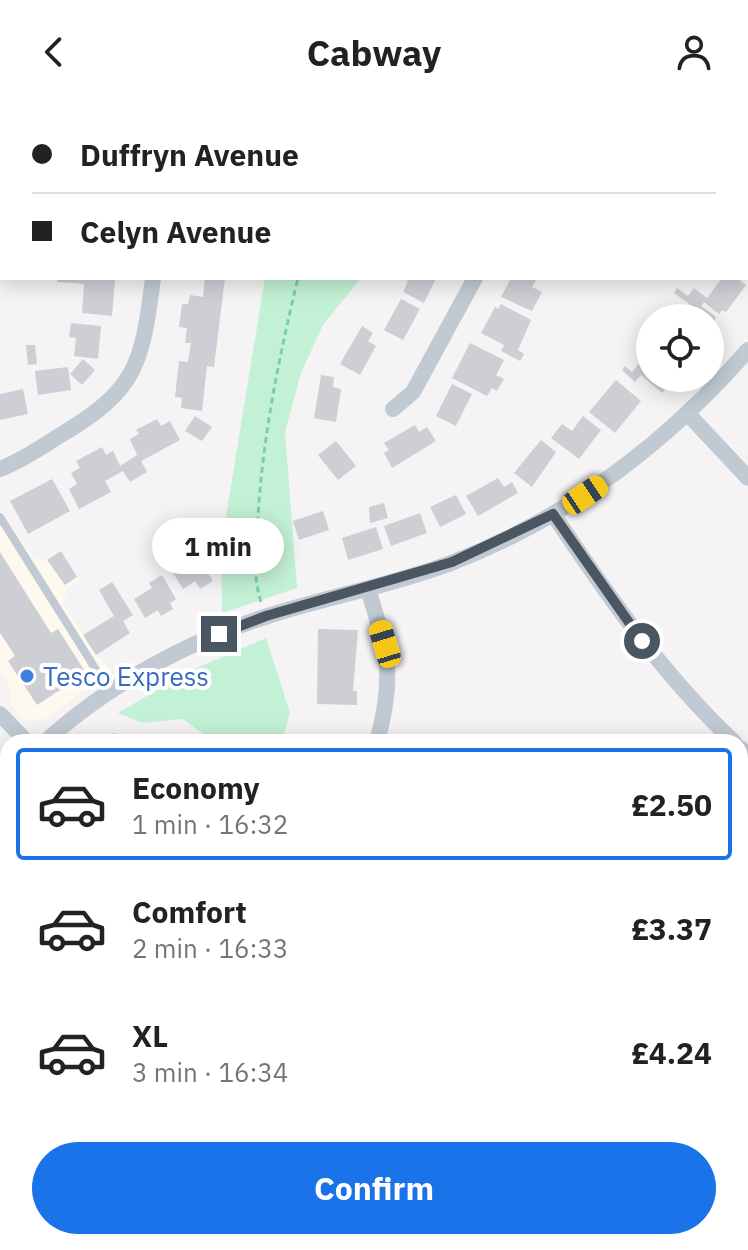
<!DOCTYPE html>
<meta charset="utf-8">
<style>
:root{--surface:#fff;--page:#f6f6f6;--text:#222;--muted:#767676;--line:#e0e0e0;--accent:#1a73e8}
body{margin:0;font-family:"IBM Plex Sans",sans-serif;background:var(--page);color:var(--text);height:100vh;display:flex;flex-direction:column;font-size:30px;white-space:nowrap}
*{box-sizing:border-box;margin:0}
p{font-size:26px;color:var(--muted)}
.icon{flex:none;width:44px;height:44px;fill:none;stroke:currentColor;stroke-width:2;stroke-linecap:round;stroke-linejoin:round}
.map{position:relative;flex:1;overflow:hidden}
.sheet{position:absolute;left:0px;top:630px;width:748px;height:516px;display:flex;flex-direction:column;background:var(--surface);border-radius:24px 24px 0 0;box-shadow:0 4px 20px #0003}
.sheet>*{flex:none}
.guide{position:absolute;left:0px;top:0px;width:748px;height:176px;box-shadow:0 4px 20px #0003;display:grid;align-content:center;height:176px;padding:0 32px;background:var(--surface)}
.fabs{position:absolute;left:636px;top:200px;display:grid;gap:16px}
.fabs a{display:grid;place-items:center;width:88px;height:88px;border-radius:50%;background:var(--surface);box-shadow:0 4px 20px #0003;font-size:40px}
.end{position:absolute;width:36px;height:36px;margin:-18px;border:10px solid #4a5661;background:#fff;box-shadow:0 0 0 4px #fff}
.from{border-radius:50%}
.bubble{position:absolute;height:56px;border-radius:28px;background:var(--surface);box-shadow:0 4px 20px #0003;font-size:26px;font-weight:700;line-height:56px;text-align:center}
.car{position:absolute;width:24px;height:48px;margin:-24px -12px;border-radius:10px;box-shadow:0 0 6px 2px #0007;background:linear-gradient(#f5c518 24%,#345 0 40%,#f5c518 0 76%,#345 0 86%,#f5c518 0)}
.guide b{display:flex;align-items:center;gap:28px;height:76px;font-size:30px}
.guide b+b{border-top:2px solid var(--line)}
.guide i{width:20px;height:20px;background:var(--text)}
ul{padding:14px 0 0;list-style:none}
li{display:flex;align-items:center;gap:24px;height:112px;margin:0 16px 12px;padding:0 16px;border:4px solid transparent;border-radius:8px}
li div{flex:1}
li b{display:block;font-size:30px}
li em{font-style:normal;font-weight:700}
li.current{border-color:var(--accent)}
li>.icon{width:72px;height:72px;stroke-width:1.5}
.primary-button{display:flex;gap:16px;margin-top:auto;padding:16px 32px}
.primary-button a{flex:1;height:92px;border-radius:48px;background:var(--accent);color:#fff;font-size:32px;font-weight:700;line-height:92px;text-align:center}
header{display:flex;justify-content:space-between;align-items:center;height:104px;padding:0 32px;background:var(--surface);font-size:36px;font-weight:700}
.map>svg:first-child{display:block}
</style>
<header><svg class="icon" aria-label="back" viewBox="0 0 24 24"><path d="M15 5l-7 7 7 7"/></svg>Cabway<svg class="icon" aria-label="person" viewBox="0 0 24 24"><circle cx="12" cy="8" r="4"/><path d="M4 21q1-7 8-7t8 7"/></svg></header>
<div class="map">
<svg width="748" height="1146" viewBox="0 0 748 1146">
<rect width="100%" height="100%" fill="#f5f3f3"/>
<polygon fill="#fdf9ef" points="0,403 34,455 47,456 61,447 79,476 68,485 62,500 111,568 43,616 26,617 19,612 10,598 11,584 0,567"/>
<g fill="#c3f1d5">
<polygon points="265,174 361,174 323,221 301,269 285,328 297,484 222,509 221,443"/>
<polygon points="266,534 290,609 282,638 214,638 183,615 143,619 118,609 190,567"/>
</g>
<g fill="#cdcfd5">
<polygon points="58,174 115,175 112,212 82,209 84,180 57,178"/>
<polygon points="205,174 225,174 214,263 207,262 202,307 181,304 182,294 175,293 179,257 188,258 191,239 185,239 187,224 179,223 182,200 188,200 190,191 203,193"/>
<polygon points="402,174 436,174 424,199 403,188 408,177"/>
<polygon points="511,174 537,174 532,183 542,188 532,207 501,193"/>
<polygon points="722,174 737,174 746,181 726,208 722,206 719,210 704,198 701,202 716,213 710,228 710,214 691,214 698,206 674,189 677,184 688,192 694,184 707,194"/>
<polygon points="401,195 420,205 403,236 384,226"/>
<polygon points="501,200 531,216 518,246 524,250 520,257 501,247 504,241 481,229 495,203 498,205"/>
<polygon points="71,219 101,222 98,255 74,252 76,234 69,233"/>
<polygon points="362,222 373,229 368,237 376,242 360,271 340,260"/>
<polygon points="470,239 504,256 496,271 504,275 497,287 492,284 487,292 452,274"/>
<polygon points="26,241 35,241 37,260 28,261"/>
<polygon points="650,247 650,274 675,274 662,289 641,271 635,278 622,266 625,262 632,268"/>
<polygon points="83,255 95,266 82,281 70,270"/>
<polygon points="68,263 71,286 38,291 35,267"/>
<polygon points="321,271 334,273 333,283 341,285 336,318 314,314"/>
<polygon points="616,276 641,297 615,329 589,308"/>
<polygon points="452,280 472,290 456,322 436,312"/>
<polygon points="23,285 28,310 0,316 0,290"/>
<polygon points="195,312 212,323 202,337 185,327"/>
<polygon points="583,312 601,326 579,355 551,334 562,320 572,327"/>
<polygon points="157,315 161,322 170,317 180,336 141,357 147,368 130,378 123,367 105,377 111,388 79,405 69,385 77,380 71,369 80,364 76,357 102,343 106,351 113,347 120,362 137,351 130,335 139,330 136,326"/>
<polygon points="415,321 419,328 427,323 436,337 392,364 384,349 389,346 384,339"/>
<polygon points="541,336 556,348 532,383 514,369"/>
<polygon points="336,337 356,362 338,376 318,351"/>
<polygon points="498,374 504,383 512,378 518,389 478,412 466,392"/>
<polygon points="52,375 70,407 28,430 10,397"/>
<polygon points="456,391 466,410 440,423 430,403"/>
<polygon points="384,399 388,414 370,419 369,403"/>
<polygon points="323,407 329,426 299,436 293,417"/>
<polygon points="420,409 427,429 391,442 384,422"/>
<polygon points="376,423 383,445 348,456 342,434"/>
<polygon points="61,447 77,473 65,481 47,456"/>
<polygon points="0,448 51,529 58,525 86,569 37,601 8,557 15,552 0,529"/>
<polygon points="196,450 213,477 200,485 195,477 183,485 171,466"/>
<polygon points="162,471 176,495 170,499 173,505 161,512 158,506 145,514 134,495 152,484 149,479"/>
<polygon points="112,478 133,511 123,517 130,529 96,551 83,531 114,512 99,486"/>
<polygon points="318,525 358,526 353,587 357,587 357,601 317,600"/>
<polygon points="113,629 147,637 147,638 110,638"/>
</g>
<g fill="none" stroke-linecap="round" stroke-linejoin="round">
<path stroke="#7ad0a6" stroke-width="3" stroke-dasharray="6 4" stroke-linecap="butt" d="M 261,498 C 252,470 256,440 258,412 C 263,331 279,253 298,174"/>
<polyline stroke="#c1cad2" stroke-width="8" points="0,413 110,588"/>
<g stroke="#c1cad2" stroke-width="16">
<polyline points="63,0 75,2"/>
<polyline points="564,2 575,0"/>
<polyline points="393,305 413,288 475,174"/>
<polyline points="688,310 748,374"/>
<path d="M 0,365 C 21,357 40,344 59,332 C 137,286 142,261 153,174"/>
<path d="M 553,410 C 608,492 662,570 734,638"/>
<path d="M 368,485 C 388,550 395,571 377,638"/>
<polyline points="0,610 27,638"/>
<path d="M 45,638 C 105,583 187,537 265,513 C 326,493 390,482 451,459 C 568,414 666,340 748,246"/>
<polyline points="740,644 748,651"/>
<polyline points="0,687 8,677"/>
<polyline points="740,874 748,850"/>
<polyline points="0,914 8,916"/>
<polyline points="740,1135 748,1135"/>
<polyline points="295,1146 299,1138"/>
<polyline points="523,1146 523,1138"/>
</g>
</g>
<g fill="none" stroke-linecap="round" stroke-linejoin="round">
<polyline stroke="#4a5661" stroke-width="10" points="219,530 266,512 452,458 553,410 642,537"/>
</g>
<circle fill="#3f7fe0" stroke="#fff" stroke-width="3" cx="27" cy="572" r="8"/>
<g text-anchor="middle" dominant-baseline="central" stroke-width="8" stroke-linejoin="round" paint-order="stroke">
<g font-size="26" fill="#366cbe" stroke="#fff" text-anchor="start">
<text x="43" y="572">Tesco Express</text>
</g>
</g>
</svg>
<div class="fabs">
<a><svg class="icon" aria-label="locate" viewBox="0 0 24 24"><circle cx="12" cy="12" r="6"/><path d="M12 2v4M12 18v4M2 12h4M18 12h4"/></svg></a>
</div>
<i class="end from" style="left:642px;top:537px"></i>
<i class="end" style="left:219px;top:530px"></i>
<div class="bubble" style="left:152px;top:414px;width:132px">1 min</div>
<i class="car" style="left:585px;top:391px;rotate:56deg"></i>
<i class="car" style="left:385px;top:540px;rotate:343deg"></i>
<div class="guide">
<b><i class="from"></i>Duffryn Avenue</b>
<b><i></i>Celyn Avenue</b>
</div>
<section class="sheet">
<ul>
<li class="current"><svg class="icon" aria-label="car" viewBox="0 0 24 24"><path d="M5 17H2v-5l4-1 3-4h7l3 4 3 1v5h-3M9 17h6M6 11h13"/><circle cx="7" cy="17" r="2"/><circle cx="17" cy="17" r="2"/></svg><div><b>Economy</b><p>1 min · 16:32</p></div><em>£2.50</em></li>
<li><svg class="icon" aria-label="car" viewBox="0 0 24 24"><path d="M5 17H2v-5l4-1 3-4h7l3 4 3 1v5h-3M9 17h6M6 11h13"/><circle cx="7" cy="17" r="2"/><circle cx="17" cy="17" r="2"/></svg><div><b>Comfort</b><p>2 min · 16:33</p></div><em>£3.37</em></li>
<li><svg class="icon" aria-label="car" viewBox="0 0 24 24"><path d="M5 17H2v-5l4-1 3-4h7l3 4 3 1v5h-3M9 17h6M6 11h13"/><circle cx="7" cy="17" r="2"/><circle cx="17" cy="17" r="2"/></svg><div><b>XL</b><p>3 min · 16:34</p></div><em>£4.24</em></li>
</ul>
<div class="primary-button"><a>Confirm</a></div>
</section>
</div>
